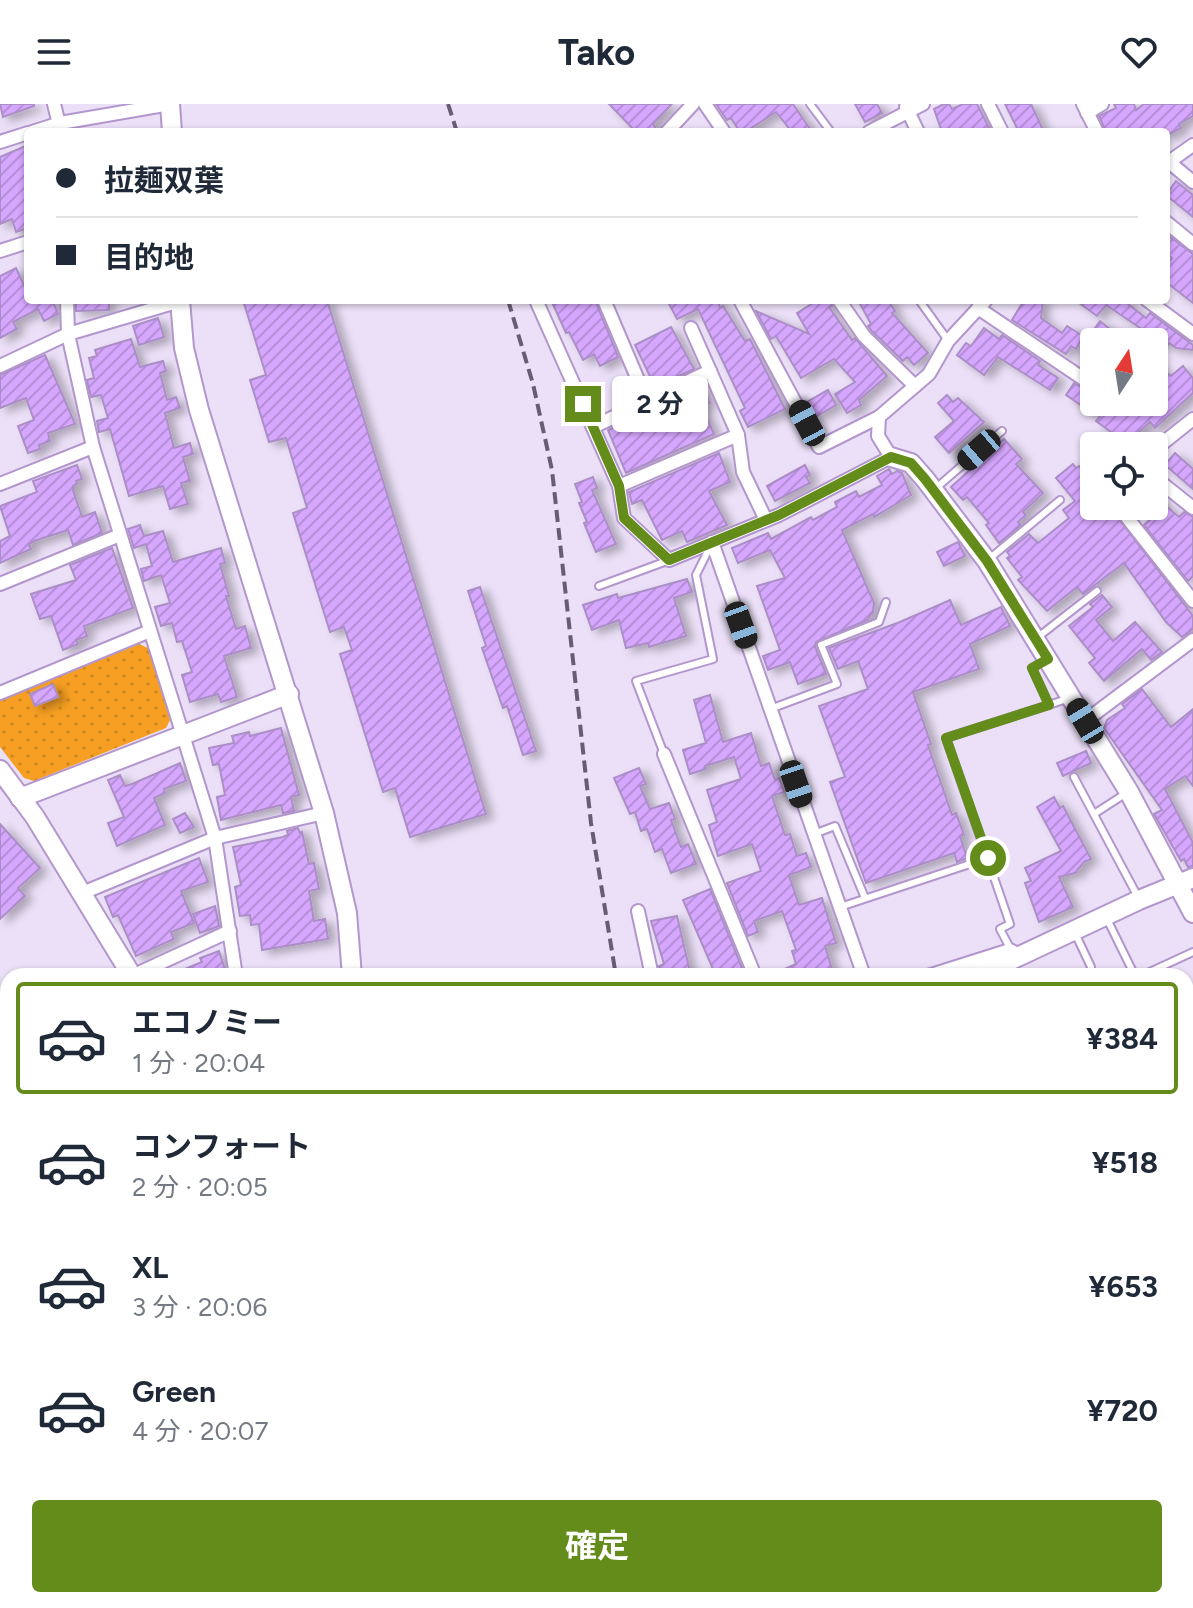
<!DOCTYPE html>
<html lang="ja">
<meta charset="utf-8">
<style>
:root{--surface:#fff;--page:#f2f2f3;--text:#1f2937;--muted:#747a83;--line:#e0e1e3;--accent:#638c1b}
body{margin:0;font-family:Figtree,"Noto Sans JP",sans-serif;background:var(--page);color:var(--text);height:100vh;display:flex;flex-direction:column;font-size:30px;white-space:nowrap}
*{box-sizing:border-box;margin:0}
p{font-size:26px;color:var(--muted)}
.icon{flex:none;width:44px;height:44px;fill:none;stroke:currentColor;stroke-width:2;stroke-linecap:round;stroke-linejoin:round}
.map{position:relative;flex:1;overflow:hidden}
.side{position:absolute;left:0px;top:864px;width:1194px;height:640px;display:flex;flex-direction:column;background:var(--surface);border-radius:24px 24px 0 0;box-shadow:0 2px 6px #0004}
.side>*{flex:none}
.guide{position:absolute;left:24px;top:24px;width:1146px;height:176px;border-radius:8px;box-shadow:0 2px 6px #0004;display:grid;align-content:center;height:176px;padding:0 32px;background:var(--surface)}
.needle{width:52px;rotate:12deg}
.tools{position:absolute;left:1080px;top:224px;display:grid;gap:16px}
.tools a{display:grid;place-items:center;width:88px;height:88px;border-radius:8px;background:var(--surface);box-shadow:0 2px 6px #0004;font-size:40px}
.end{position:absolute;width:36px;height:36px;margin:-18px;border:10px solid #638c1b;background:#fff;box-shadow:0 0 0 4px #fff}
.from{border-radius:50%}
.bubble{position:absolute;height:56px;border-radius:8px;background:var(--surface);box-shadow:0 2px 6px #0004;font-size:26px;font-weight:700;line-height:56px;text-align:center}
.car{position:absolute;width:24px;height:48px;margin:-24px -12px;border-radius:10px;box-shadow:0 0 6px 2px #0007;background:linear-gradient(#222 24%,#8ab4d8 0 40%,#222 0 76%,#8ab4d8 0 86%,#222 0)}
.guide b{display:flex;align-items:center;gap:28px;height:76px;font-size:30px}
.guide b+b{border-top:2px solid var(--line)}
.guide i{width:20px;height:20px;background:var(--text)}
ul{padding:14px 0 0;list-style:none}
li{display:flex;align-items:center;gap:24px;height:112px;margin:0 16px 12px;padding:0 16px;border:4px solid transparent;border-radius:8px}
li div{flex:1}
li b{display:block;font-size:30px}
li em{font-style:normal;font-weight:700}
li.on{border-color:var(--accent)}
li>.icon{width:72px;height:72px;stroke-width:1.5}
.button{display:flex;gap:16px;margin-top:auto;padding:16px 32px}
.button a{flex:1;height:92px;border-radius:8px;background:var(--accent);color:#fff;font-size:32px;font-weight:700;line-height:92px;text-align:center}
header{display:flex;justify-content:space-between;align-items:center;height:104px;padding:0 32px;background:var(--surface);font-size:36px;font-weight:700}
.map>svg:first-child{display:block}
</style>
<header><svg class="icon" aria-label="menu" viewBox="0 0 24 24"><path d="M4 6h16M4 12h16M4 18h16"/></svg>Tako<svg class="icon" aria-label="heart" viewBox="0 0 24 24"><path d="M12 20l-8-8c-3-5 5-10 8-4 3-6 11-1 8 4z"/></svg></header>
<div class="map">
<svg width="1193" height="1504" viewBox="0 0 1193 1504">
<defs>
<pattern id="park-dots" width="8" height="8" patternUnits="userSpaceOnUse" patternTransform="scale(2)"><rect width="8" height="8" fill="#f69f22"/><path d="M2 2h.1M6 6h.1" fill="none" stroke="#d2881e" stroke-width="1.8" stroke-linecap="round"/></pattern>
<pattern id="building-hatch" width="6" height="6" patternUnits="userSpaceOnUse" patternTransform="scale(2)"><rect width="6" height="6" fill="#d6a7fe"/><path d="M-1 1l2-2M0 6l6-6M5 7l2-2" fill="none" stroke="#b78ed9"/></pattern>
<filter id="shadow"><feDropShadow dx="7" dy="4" stdDeviation="4" flood-color="#0004"/></filter>
</defs>
<rect width="100%" height="100%" fill="#ebe0f7"/>
<polygon fill="url(#park-dots)" points="139,540 150,545 171,614 166,624 34,677 24,674 0,643 0,596"/>
<g fill="url(#building-hatch)" stroke="#ab8ec5" stroke-width="2" filter="url(#shadow)">
<polygon points="0,0 34,0 34,2 3,13"/>
<polygon points="609,0 672,0 653,20 658,28 636,28"/>
<polygon points="716,0 793,0 812,28 792,28 776,8 745,28 740,28 731,14 727,16"/>
<polygon points="855,0 877,0 882,9 865,18"/>
<polygon points="944,0 949,0 952,5 963,0 977,0 991,28 942,28 934,5"/>
<polygon points="1005,0 1031,0 1044,28 1019,28"/>
<polygon points="1114,0 1134,0 1136,6 1144,0 1193,0 1193,12 1179,20 1181,24 1166,32 1166,28 1106,28 1099,12 1116,4"/>
<polygon points="28,41 28,124 16,128 12,115 0,120 0,53"/>
<polygon points="1176,77 1193,91 1193,113 1166,91"/>
<polygon points="1166,130 1193,150 1193,199 1166,178 1166,161 1172,154 1166,149"/>
<polygon points="16,164 28,190 28,196 57,196 53,198 58,210 44,217 38,205 13,218 17,225 0,234 0,172"/>
<polygon points="76,196 109,196 109,206 76,207"/>
<polygon points="243,196 327,196 486,710 410,733 395,684 383,688 340,550 352,546 344,523 330,528 293,409 307,404 286,334 269,338 250,276 266,271"/>
<polygon points="551,196 595,196 618,253 600,262 594,250 583,256 569,228 566,229"/>
<polygon points="667,196 718,196 720,204 723,202 745,237 750,235 785,305 748,323 740,307 745,304 698,205 677,215"/>
<polygon points="818,196 830,196 832,202 829,203 852,236 855,234 887,272 859,296 861,301 847,309 835,290 855,278 834,255 801,274 776,232 771,235 756,207 809,230 797,209"/>
<polygon points="858,196 888,196 895,207 892,209 928,249 914,261 907,253 903,257 871,226 868,222 871,220"/>
<polygon points="1024,196 1043,196 1041,214 1062,229 1067,222 1083,232 1076,245 1071,242 1066,250 1012,216"/>
<polygon points="1075,196 1123,196 1146,214 1150,209 1193,241 1193,246 1176,244 1169,239 1167,242 1106,201 1097,212"/>
<polygon points="158,214 164,233 139,241 133,222"/>
<polygon points="1100,217 1111,226 1102,238 1085,238"/>
<polygon points="671,223 694,265 655,283 635,241"/>
<polygon points="984,224 999,235 1002,231 1040,257 1038,261 1058,274 1050,286 998,253 984,271 957,251 966,239 971,242"/>
<polygon points="131,235 140,263 163,257 166,267 160,269 167,296 176,293 180,304 165,309 174,344 190,339 193,350 183,353 190,377 181,379 188,400 170,405 163,382 129,392 110,325 99,328 97,317 108,314 101,291 91,293 87,276 94,274 89,254 97,252 95,246"/>
<polygon points="45,251 75,320 48,329 50,337 39,341 40,345 28,349 18,322 34,316 26,294 0,304 0,271"/>
<polygon points="1154,259 1171,272 1183,262 1193,274 1193,289 1155,324 1150,318 1130,336 1136,342 1115,342 1109,336 1115,331 1096,317 1105,306 1110,310 1119,298 1134,298 1142,304 1149,298 1154,298 1154,292 1163,284 1154,277"/>
<polygon points="1074,279 1094,291 1094,310 1066,291"/>
<polygon points="702,281 710,299 702,303 714,330 626,369 608,326"/>
<polygon points="828,286 836,301 815,313 807,298"/>
<polygon points="947,291 953,298 958,294 984,318 949,349 935,333 954,317 938,299"/>
<polygon points="1004,335 1022,355 1016,360 1043,389 1023,408 1026,411 1018,418 1021,421 999,439 986,421 989,419 967,393 963,396 951,383"/>
<polygon points="719,349 730,378 709,387 727,421 687,438 682,427 662,436 642,396 632,400 629,388"/>
<polygon points="1175,349 1193,365 1193,385 1165,361"/>
<polygon points="1073,360 1076,364 1079,362 1094,382 1094,402 1109,402 1193,512 1193,525 1182,533 1166,518 1124,459 1083,490 1077,483 1047,507 1018,476 1022,473 1007,454 1010,452 1007,448 1029,430 1038,439 1069,414 1063,406 1075,397 1056,374"/>
<polygon points="77,361 82,375 76,377 77,380 73,382 73,386 82,413 95,408 102,429 73,441 68,426 34,437 29,441 31,445 0,459 0,437 10,432 0,402 37,388 33,377"/>
<polygon points="805,361 810,371 806,373 810,379 775,397 767,382"/>
<polygon points="889,365 892,370 897,367 902,369 911,391 874,413 873,410 842,426 874,499 873,508 867,516 816,538 815,543 826,570 798,580 790,558 768,566 763,552 780,546 757,482 785,474 770,446 738,459 732,444 768,429 771,435 811,413 813,416 837,403 835,398 856,387 859,393 882,381 877,372"/>
<polygon points="593,373 597,384 592,386 616,440 596,448 584,419 587,418 579,399 582,398 575,380"/>
<polygon points="1154,392 1179,413 1184,408 1193,413 1193,472 1188,477 1144,421 1152,414 1138,402 1154,402"/>
<polygon points="140,421 144,432 163,427 173,458 221,444 225,459 220,460 229,492 226,492 236,525 245,522 251,544 224,552 237,593 221,598 218,590 190,598 182,571 192,568 182,537 177,538 172,519 161,522 155,503 170,499 161,471 144,477 141,465 152,462 146,440 134,444 128,425"/>
<polygon points="958,438 965,452 944,462 937,448"/>
<polygon points="112,444 133,504 84,522 87,532 76,536 78,540 63,546 51,512 40,515 31,490 76,476 70,461"/>
<polygon points="687,475 692,488 674,494 686,532 649,543 648,539 626,544 619,516 592,526 583,501 617,490 618,494"/>
<polygon points="480,483 536,647 523,651 507,602 503,604 482,544 486,542 468,487"/>
<polygon points="1102,491 1112,503 1096,516 1113,537 1135,518 1162,548 1151,556 1142,545 1104,577 1089,559 1095,554 1069,522 1093,503 1090,500"/>
<polygon points="950,496 961,521 1001,503 1010,522 970,540 979,565 913,588 931,640 928,641 952,711 956,709 964,731 960,732 967,754 957,758 954,749 866,779 830,678 845,673 819,602 868,585 858,557 838,565 829,544 900,518"/>
<polygon points="53,580 58,593 35,602 30,590"/>
<polygon points="1142,585 1171,623 1193,605 1193,682 1185,672 1165,685 1193,739 1193,762 1188,763 1184,755 1181,757 1154,710 1162,706 1104,624 1107,616 1125,604 1122,600"/>
<polygon points="710,591 723,638 751,629 761,662 769,659 775,676 779,674 784,688 772,692 785,731 790,730 797,752 806,749 811,763 789,771 799,801 822,794 836,839 825,842 834,872 769,872 796,860 792,847 796,846 782,807 754,817 758,828 748,832 727,779 761,767 752,740 718,752 709,721 717,718 707,686 741,675 734,653 705,662 706,665 690,670 683,646 706,639 694,596"/>
<polygon points="281,624 299,691 291,693 294,707 283,709 281,701 221,716 217,693 225,691 219,660 213,661 209,644 234,639 232,632 249,628 250,632"/>
<polygon points="1086,647 1091,659 1063,672 1057,659"/>
<polygon points="180,659 186,677 164,685 165,689 154,694 165,721 117,742 108,719 124,713 108,676 120,671 125,682 132,680"/>
<polygon points="639,664 646,680 640,682 650,705 669,699 675,715 671,716 681,743 688,740 696,760 671,769 662,745 655,748 647,725 641,727 635,708 630,710 614,674"/>
<polygon points="1054,693 1060,704 1063,702 1091,755 1084,758 1075,769 1059,773 1073,803 1039,818 1025,779 1031,777 1025,764 1061,747 1037,703"/>
<polygon points="185,709 194,723 180,729 173,715"/>
<polygon points="0,720 40,764 18,784 25,792 0,815"/>
<polygon points="298,724 300,729 302,728 309,760 314,759 319,785 309,787 314,817 325,815 328,835 262,846 259,820 251,821 250,811 240,812 235,783 241,781 233,743 283,733 288,731 287,727"/>
<polygon points="199,754 208,778 181,787 194,819 171,828 174,835 136,852 118,811 113,813 105,793"/>
<polygon points="710,785 745,872 716,872 683,796"/>
<polygon points="215,802 219,822 200,829 193,810"/>
<polygon points="677,812 691,872 661,872 659,862 664,860 651,817"/>
<polygon points="219,847 227,872 168,872 202,858 200,854"/>
</g>
<g fill="none" stroke-linecap="round" stroke-linejoin="round">
<g stroke="#b396cd" stroke-width="10">
<g id="lane">
<polyline points="810,0 831,28"/>
<polyline points="919,196 947,235"/>
<polyline points="936,384 1002,327"/>
<polyline points="989,455 1060,396"/>
<polyline points="599,482 667,457"/>
<polyline points="1038,533 1097,487"/>
<polyline points="1044,557 1032,564 1049,601"/>
<polyline points="770,605 837,580 821,541 879,518 886,498"/>
<polyline points="664,650 636,577 713,555 696,471 710,443"/>
<polyline points="1074,673 1138,793"/>
<polyline points="1094,710 1128,688"/>
<polyline points="814,730 835,722 865,794"/>
<polyline points="840,803 988,754"/>
<polyline points="1107,815 1135,872"/>
<polyline points="1075,829 1091,863"/>
<polyline points="1010,844 1000,825 1010,820 946,634 1067,595"/>
<polyline points="1141,872 1193,848"/>
<polyline points="1186,1141 1193,1135"/>
<polyline points="1186,1217 1193,1229"/>
<polyline points="1186,1450 1193,1448"/>
<polyline points="279,1496 284,1504"/>
</g>
</g>
<g stroke="#b396cd" stroke-width="16">
<g id="street">
<polyline points="54,0 60,24"/>
<polyline points="705,0 724,28"/>
<polyline points="988,0 1002,28"/>
<polyline points="1083,0 1097,28"/>
<polyline points="906,3 918,28"/>
<polyline points="1087,9 1102,0"/>
<polyline points="32,28 60,19 170,0"/>
<polyline points="667,28 693,0"/>
<polyline points="869,28 923,0"/>
<polyline points="0,38 28,29"/>
<polyline points="1169,58 1193,78"/>
<polyline points="1166,60 1193,41"/>
<polyline points="1166,118 1193,140"/>
<polyline points="0,147 28,138"/>
<polyline points="67,196 68,230 93,343 215,734 236,872"/>
<polyline points="536,196 619,382 624,414 669,456 779,411 891,353 878,332 879,313 929,270 948,237 986,196"/>
<polyline points="604,196 647,297"/>
<polyline points="740,196 819,343 879,313"/>
<polyline points="839,196 864,232 915,282"/>
<polyline points="1147,196 1193,230"/>
<polyline points="978,204 1094,282"/>
<polyline points="691,224 710,267"/>
<polyline points="0,262 68,230 180,197"/>
<polyline points="593,323 710,267 738,331 619,382"/>
<polyline points="738,331 743,368 766,416"/>
<polyline points="1154,346 1193,315"/>
<polyline points="1154,373 1193,404"/>
<polyline points="0,380 93,343"/>
<polyline points="1118,402 1193,497"/>
<polyline points="712,438 864,872"/>
<polyline points="0,480 120,431"/>
<polyline points="0,589 150,527"/>
<polyline points="1085,617 1193,536"/>
<polyline points="664,650 755,872"/>
<polyline points="80,790 215,734 324,709"/>
<polyline points="638,807 652,872"/>
<polyline points="132,872 230,827"/>
<polyline points="928,872 1010,846 1019,851"/>
<polyline points="1186,973 1193,968"/>
<polyline points="0,1188 8,1185"/>
<polyline points="0,1221 8,1220"/>
<polyline points="1186,1358 1193,1356"/>
<polyline points="0,1380 8,1376"/>
<polyline points="1186,1482 1193,1504"/>
<polyline points="423,1496 426,1504"/>
<polyline points="863,1504 865,1496"/>
<polyline points="1014,1504 1032,1499"/>
</g>
</g>
<g stroke="#b396cd" stroke-width="22">
<g id="secondary">
<polyline points="170,0 172,28"/>
<polyline points="180,196 184,244 199,306 324,709 347,809 352,872"/>
<polyline points="891,353 911,359 925,375 987,457 1129,688 1193,809"/>
<polyline points="0,666 35,713 132,872"/>
<polyline points="20,694 289,590"/>
<polyline points="977,872 1139,796 1193,774"/>
<polyline points="0,1204 8,1201"/>
</g>
</g>
<use href="#lane" stroke="#fff" stroke-width="6"/>
<use href="#street" stroke="#fff" stroke-width="12"/>
<use href="#secondary" stroke="#fff" stroke-width="18"/>
<g stroke="#675c71" stroke-width="4" stroke-dasharray="12 6" stroke-linecap="butt">
<polyline points="448,0 457,28"/>
<polyline points="508,196 533,280 552,366 591,719 616,872"/>
<polyline points="798,1496 801,1504"/>
</g>
</g>
<g fill="none" stroke-linecap="round" stroke-linejoin="round">
<polyline stroke="#638c1b" stroke-width="10" points="583,300 619,382 624,414 669,456 779,411 891,353 911,359 925,375 987,457 1048,555 1032,564 1049,601 946,634 988,754"/>
</g>
</svg>
<div class="tools">
<a><svg class="needle" viewBox="-14 -14 28 28"><path d="M0-13l5 13h-10z" fill="#e53935"/><path d="M0 13l5-13h-10z" fill="#747a83"/></svg></a>
<a><svg class="icon" aria-label="locate" viewBox="0 0 24 24"><circle cx="12" cy="12" r="6"/><path d="M12 2v4M12 18v4M2 12h4M18 12h4"/></svg></a>
</div>
<i class="end from" style="left:988px;top:754px"></i>
<i class="end" style="left:583px;top:300px"></i>
<div class="bubble" style="left:612px;top:272px;width:96px">2 分</div>
<i class="car" style="left:807px;top:319px;rotate:332deg"></i>
<i class="car" style="left:979px;top:346px;rotate:229deg"></i>
<i class="car" style="left:741px;top:521px;rotate:160deg"></i>
<i class="car" style="left:1085px;top:617px;rotate:329deg"></i>
<i class="car" style="left:796px;top:680px;rotate:161deg"></i>
<div class="guide">
<b><i class="from"></i>拉麺双葉</b>
<b><i></i>目的地</b>
</div>
<section class="side">
<ul>
<li class="on"><svg class="icon" aria-label="car" viewBox="0 0 24 24"><path d="M5 17H2v-5l4-1 3-4h7l3 4 3 1v5h-3M9 17h6M6 11h13"/><circle cx="7" cy="17" r="2"/><circle cx="17" cy="17" r="2"/></svg><div><b>エコノミー</b><p>1 分 · 20:04</p></div><em>¥384</em></li>
<li><svg class="icon" aria-label="car" viewBox="0 0 24 24"><path d="M5 17H2v-5l4-1 3-4h7l3 4 3 1v5h-3M9 17h6M6 11h13"/><circle cx="7" cy="17" r="2"/><circle cx="17" cy="17" r="2"/></svg><div><b>コンフォート</b><p>2 分 · 20:05</p></div><em>¥518</em></li>
<li><svg class="icon" aria-label="car" viewBox="0 0 24 24"><path d="M5 17H2v-5l4-1 3-4h7l3 4 3 1v5h-3M9 17h6M6 11h13"/><circle cx="7" cy="17" r="2"/><circle cx="17" cy="17" r="2"/></svg><div><b>XL</b><p>3 分 · 20:06</p></div><em>¥653</em></li>
<li><svg class="icon" aria-label="car" viewBox="0 0 24 24"><path d="M5 17H2v-5l4-1 3-4h7l3 4 3 1v5h-3M9 17h6M6 11h13"/><circle cx="7" cy="17" r="2"/><circle cx="17" cy="17" r="2"/></svg><div><b>Green</b><p>4 分 · 20:07</p></div><em>¥720</em></li>
</ul>
<div class="button"><a>確定</a></div>
</section>
</div>
